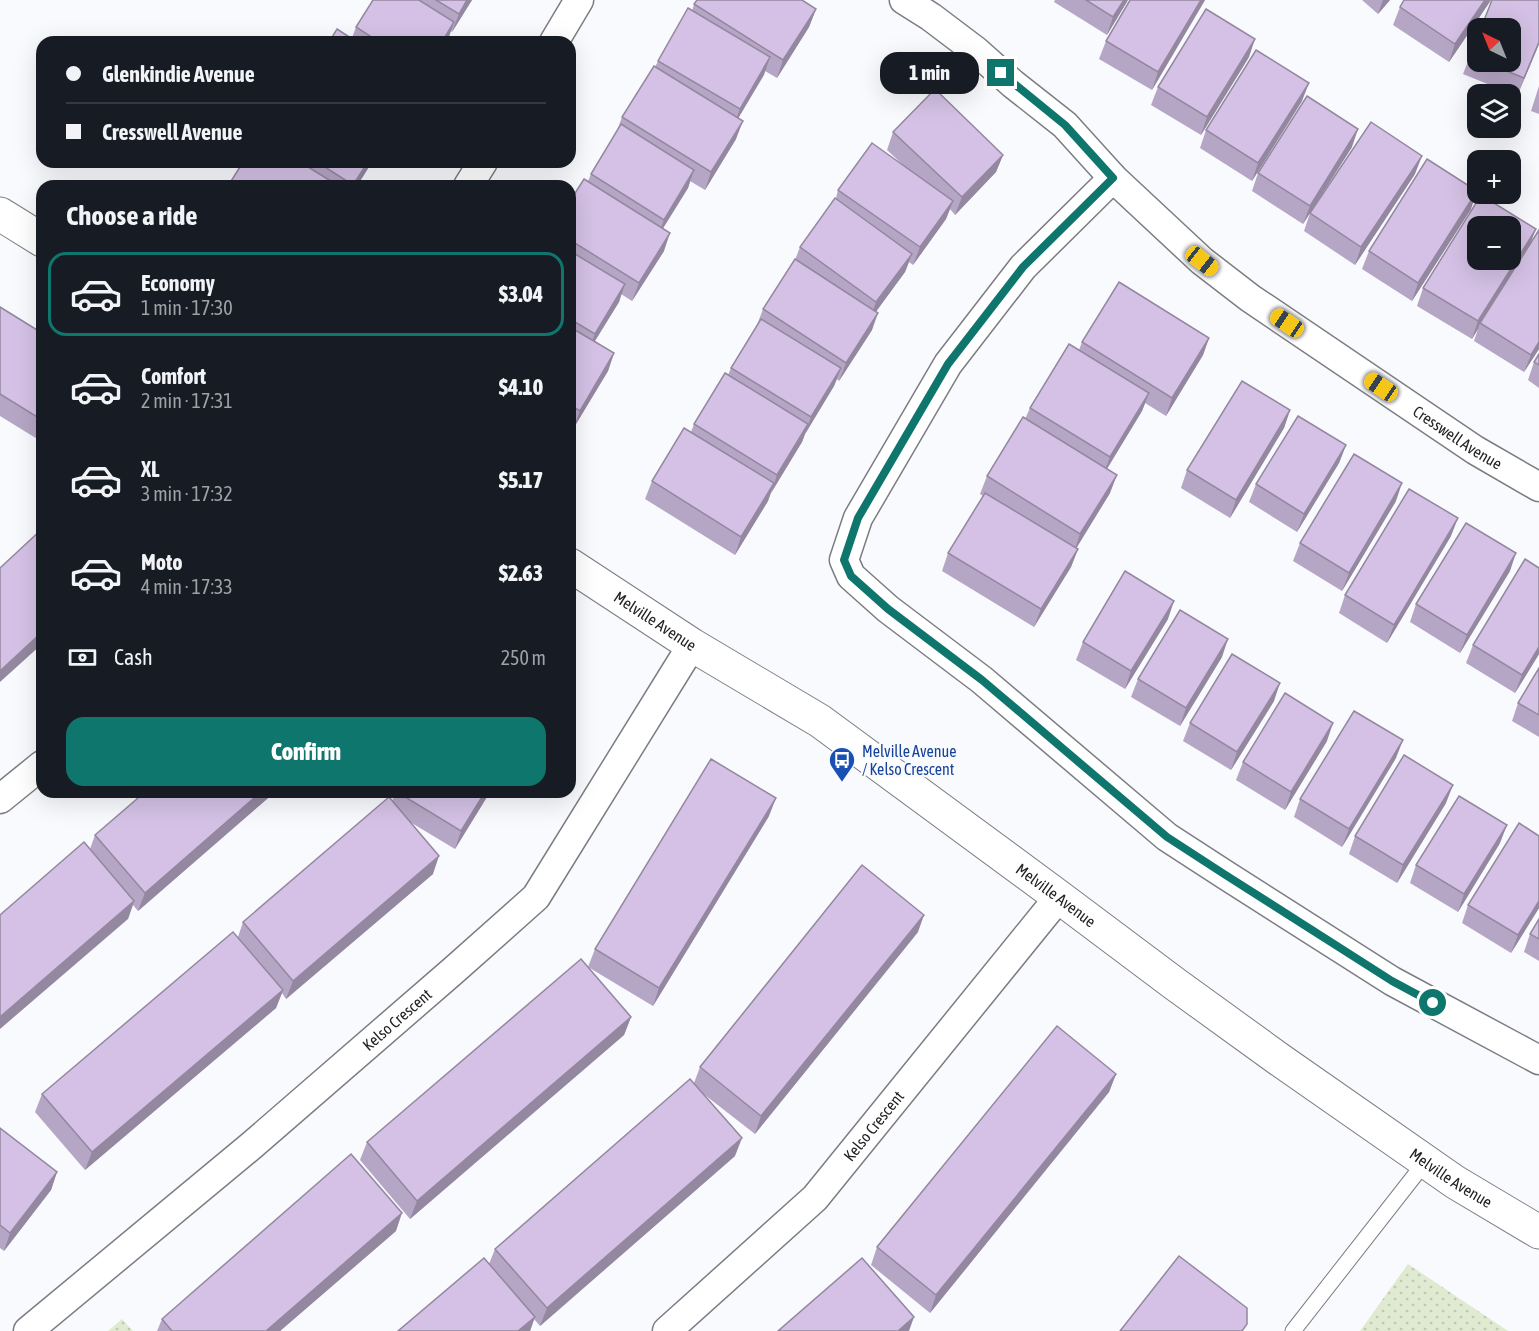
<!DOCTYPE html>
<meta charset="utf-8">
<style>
:root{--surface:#171b24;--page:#20242c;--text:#f1f3f6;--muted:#9ea1a6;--line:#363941;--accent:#0f766e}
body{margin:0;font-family:"Asap Condensed",sans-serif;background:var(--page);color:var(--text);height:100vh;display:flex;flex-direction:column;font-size:22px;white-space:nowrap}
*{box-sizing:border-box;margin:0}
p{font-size:20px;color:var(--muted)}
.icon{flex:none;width:33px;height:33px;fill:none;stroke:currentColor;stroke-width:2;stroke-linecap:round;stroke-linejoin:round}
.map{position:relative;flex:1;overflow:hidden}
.drawer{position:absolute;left:36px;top:180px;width:540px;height:618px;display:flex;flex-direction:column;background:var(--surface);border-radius:18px;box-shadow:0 6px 24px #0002}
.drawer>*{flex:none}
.hud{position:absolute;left:36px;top:36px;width:540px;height:132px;border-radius:18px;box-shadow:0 6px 24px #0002;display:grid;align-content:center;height:132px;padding:0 30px;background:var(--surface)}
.needle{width:39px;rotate:317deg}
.fabs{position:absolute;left:1467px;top:18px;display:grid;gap:12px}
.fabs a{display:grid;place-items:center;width:54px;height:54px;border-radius:12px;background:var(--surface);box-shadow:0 6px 24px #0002;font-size:30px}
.end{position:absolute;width:27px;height:27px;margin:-14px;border:8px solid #0f766e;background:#fff;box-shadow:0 0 0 3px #fff}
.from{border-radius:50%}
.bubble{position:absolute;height:42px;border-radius:18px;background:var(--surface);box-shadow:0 6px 24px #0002;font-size:20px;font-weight:800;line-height:42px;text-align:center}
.car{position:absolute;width:18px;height:36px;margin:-18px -9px;border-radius:8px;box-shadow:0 0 4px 2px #0007;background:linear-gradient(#f5c518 24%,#345 0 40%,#f5c518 0 76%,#345 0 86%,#f5c518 0)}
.hud b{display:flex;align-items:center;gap:21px;height:57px;font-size:22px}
.hud b+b{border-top:2px solid var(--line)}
.hud i{width:15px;height:15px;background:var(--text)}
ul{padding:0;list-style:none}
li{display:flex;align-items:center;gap:18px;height:84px;margin:0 12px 9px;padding:0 18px;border:3px solid transparent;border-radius:18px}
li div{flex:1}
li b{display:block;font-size:22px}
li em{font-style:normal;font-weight:800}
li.active{border-color:var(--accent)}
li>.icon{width:54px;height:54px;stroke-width:1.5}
h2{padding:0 30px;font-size:27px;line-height:72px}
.pay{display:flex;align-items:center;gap:15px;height:66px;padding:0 30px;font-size:22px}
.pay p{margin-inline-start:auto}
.action{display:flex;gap:12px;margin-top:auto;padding:12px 30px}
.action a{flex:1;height:69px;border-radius:18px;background:var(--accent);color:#fff;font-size:24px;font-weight:800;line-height:69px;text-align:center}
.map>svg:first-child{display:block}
</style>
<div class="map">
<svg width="1539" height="1331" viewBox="0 0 1539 1331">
<defs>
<pattern id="green-dots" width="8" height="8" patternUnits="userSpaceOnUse" patternTransform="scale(1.5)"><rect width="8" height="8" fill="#dfead1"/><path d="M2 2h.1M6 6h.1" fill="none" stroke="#bfc8b3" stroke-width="1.8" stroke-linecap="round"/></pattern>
</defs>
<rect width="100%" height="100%" fill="#f8fafe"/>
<g fill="url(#green-dots)">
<polygon points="1408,1264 1508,1331 1360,1331"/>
<polygon points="122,1319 133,1331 108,1331"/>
</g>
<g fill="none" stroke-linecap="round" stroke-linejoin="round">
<g stroke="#7c7d82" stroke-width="17">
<polyline id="service" points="1293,1331 1426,1161"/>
</g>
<g stroke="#7c7d82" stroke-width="31">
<g id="minor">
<path id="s1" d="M 904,0 L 931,17 L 976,51 L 1013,84 L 1065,125 L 1113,178 L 1202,261 L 1250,298 L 1475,450 L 1539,487"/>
<polyline points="554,42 579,0"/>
<polyline points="1113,178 1023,267 948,364 858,518 844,560 851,576 888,609 982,680 1167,837 1224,874 1392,981 1539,1060"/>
<polyline points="468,186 483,162"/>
<polyline points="0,799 42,765"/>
<path id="s2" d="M 28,1331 L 251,1146 L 454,970 L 536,897 L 692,645"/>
<path id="s3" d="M 667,1331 L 815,1198 L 1059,897"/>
</g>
</g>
<g stroke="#7c7d82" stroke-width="35">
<g id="tertiary">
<polyline points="0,214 42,240"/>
<path id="s4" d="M 570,565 L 692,645 L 820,721 L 1059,897 L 1175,984 L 1280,1060 L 1455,1182 L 1539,1232"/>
</g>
</g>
<use href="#service" stroke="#fff" stroke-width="15"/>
<use href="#minor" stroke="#fff" stroke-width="28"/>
<use href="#tertiary" stroke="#fff" stroke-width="33"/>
</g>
<g fill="#b6a6c5">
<polygon points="373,0 472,0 452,32 451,31 447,42 329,42 352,38 356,27"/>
<polygon points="1055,0 1128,0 1107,35 1054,2"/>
<polygon points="1130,0 1205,0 1152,90 1099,59 1106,41"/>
<polygon points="1362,0 1390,0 1378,14"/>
<polygon points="1491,0 1449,62 1393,25 1400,7"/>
<polygon points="694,4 816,9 809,27 777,78 765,71 738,118 736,139 705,190 690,181 688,188 663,228 664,251 632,301 621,294 619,302 595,341 614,353 608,371 573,429 570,427 570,201 588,181 591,174 617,131 622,117 655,67 658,61 692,11"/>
<polygon points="1478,36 1478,62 1510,62 1539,44 1517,96 1463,74"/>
<polygon points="1249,57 1201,135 1151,105 1158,87"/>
<polygon points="1539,86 1539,114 1531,111"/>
<polygon points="1302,101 1252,181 1200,148 1206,130"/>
<polygon points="893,132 1003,155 996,172 955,215 950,209 946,219 913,265 909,262 905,272 876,311 872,330 839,381 837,379 834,386 805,434 802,442 771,493 768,501 735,555 645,499 652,481 691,432 694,424 728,375 731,368 757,325 763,309 795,260 800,247 836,198 838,190 903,165 887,150"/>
<polygon points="1352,147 1303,224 1252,191 1258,173"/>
<polygon points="243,162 372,162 357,186 228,186"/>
<polygon points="1415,174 1355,265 1304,231 1310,213"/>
<polygon points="1471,209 1412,301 1362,269 1369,251"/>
<polygon points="1539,230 1539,349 1524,372 1474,341 1478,329 1472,339 1417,306 1423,288 1530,244"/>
<polygon points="0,307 42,333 42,435 39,440 0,416"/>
<polygon points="1209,338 1203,355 1166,416 1145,403 1142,411 1107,469 1110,493 1076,548 1078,549 1071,567 1034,627 942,571 948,553 983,496 980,494 987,476 1025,419 1030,408 1079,350 1082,342"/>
<polygon points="1539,354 1539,388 1528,380 1534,362"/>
<polygon points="1290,410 1284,428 1230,518 1181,488 1187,470"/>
<polygon points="1346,445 1339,463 1297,532 1249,502 1256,484"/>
<polygon points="1396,501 1342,591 1293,561 1300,543"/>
<polygon points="1451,536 1387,643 1339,613 1345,595"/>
<polygon points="1539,568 1539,654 1515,693 1466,663 1473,645"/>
<polygon points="1510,571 1460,653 1410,622 1416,604"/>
<polygon points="1168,619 1125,689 1076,660 1083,642"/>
<polygon points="1222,657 1180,726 1131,697 1138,679"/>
<polygon points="1539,668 1539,737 1512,721 1518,703"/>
<polygon points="1274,701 1231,770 1183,741 1190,723"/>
<polygon points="1327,741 1285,810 1236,780 1243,762"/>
<polygon points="1396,758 1342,847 1294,817 1300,799"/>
<polygon points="275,792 138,911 133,905 128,919 90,849 95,835"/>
<polygon points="396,792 490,792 455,849 410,822 433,874 286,999 282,993 276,1008 85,1170 35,1112 42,1094 238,937 243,922 392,801"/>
<polygon points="1446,803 1397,883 1349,854 1355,836"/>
<polygon points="769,816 653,1006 588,967 595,949"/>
<polygon points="1539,836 1539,908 1511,953 1462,923 1468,905"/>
<polygon points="1500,843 1458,912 1410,883 1416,865"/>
<polygon points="1539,919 1539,961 1524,952 1530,934"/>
<polygon points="918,932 755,1134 701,1092 735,1156 540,1326 534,1319 530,1331 489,1264 495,1249 694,1083 700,1067"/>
<polygon points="631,1017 624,1035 410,1219 360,1160 367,1142"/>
<polygon points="1116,1074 1109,1092 930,1313 871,1265 877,1247"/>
<polygon points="0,1128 57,1172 51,1190 4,1251 0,1248"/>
<polygon points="396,1231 280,1331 157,1331 162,1319"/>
</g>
<g fill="#9487a0">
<polygon points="467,0 472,0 452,32 459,14"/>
<polygon points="1124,0 1128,0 1107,35 1113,17"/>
<polygon points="1201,0 1205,0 1152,90 1158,72"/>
<polygon points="1383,0 1390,0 1378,14"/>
<polygon points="1485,0 1491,0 1449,62 1455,44"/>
<polygon points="816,9 809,27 777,78 783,60"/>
<polygon points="454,22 447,42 442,42"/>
<polygon points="1255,39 1249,57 1201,135 1207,117"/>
<polygon points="1539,42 1539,44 1517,96 1524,78"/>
<polygon points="770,57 764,75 733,127 740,109"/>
<polygon points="1309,83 1302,101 1252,181 1258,163"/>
<polygon points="743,121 736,139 705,190 711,172"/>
<polygon points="1358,129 1352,147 1303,224 1310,206"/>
<polygon points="1003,155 996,172 955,215 962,197"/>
<polygon points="1422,156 1415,174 1355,265 1361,247"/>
<polygon points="368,162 372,162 357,186 353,186"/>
<polygon points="694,170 688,188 657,238 664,220"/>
<polygon points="1477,191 1471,209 1412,301 1418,283"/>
<polygon points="953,201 946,219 913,265 920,247"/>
<polygon points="1536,229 1529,247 1480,323 1478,329 1472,339 1478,321"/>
<polygon points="670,233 664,251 632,301 639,283"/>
<polygon points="912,254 905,272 870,320 876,302"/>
<polygon points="625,284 619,302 588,352 595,334"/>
<polygon points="878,313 872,330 839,381 846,363"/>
<polygon points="1209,338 1203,355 1166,416 1172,398"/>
<polygon points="1539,342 1539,349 1524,372 1531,355"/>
<polygon points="614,353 608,371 573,429 580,411"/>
<polygon points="841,368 834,386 805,434 802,442 771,493 777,475 808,425 811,417"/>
<polygon points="1149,393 1142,411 1103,475 1110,457"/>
<polygon points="1290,410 1284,428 1230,518 1236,500"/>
<polygon points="1346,445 1339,463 1297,532 1304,514"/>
<polygon points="1117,475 1110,493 1074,552 1080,534"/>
<polygon points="774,483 768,501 735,555 741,537"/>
<polygon points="1402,483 1396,501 1342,591 1349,573"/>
<polygon points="1458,518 1451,536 1387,643 1394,625"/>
<polygon points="1078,549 1071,567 1034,627 1041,609"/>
<polygon points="1516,553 1510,571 1460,653 1467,635"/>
<polygon points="1174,601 1168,619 1125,689 1131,671"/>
<polygon points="42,632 42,644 0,682 0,671"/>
<polygon points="1228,639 1222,657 1180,726 1186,708"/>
<polygon points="1539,647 1539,654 1515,693 1522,675"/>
<polygon points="1280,683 1274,701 1231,770 1237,752"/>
<polygon points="1333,723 1327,741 1285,810 1291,792"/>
<polygon points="1403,740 1396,758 1342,847 1349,829"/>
<polygon points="1453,785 1446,803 1397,883 1403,865"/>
<polygon points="261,792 275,792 138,911 145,893"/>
<polygon points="485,792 490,792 455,849 461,831"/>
<polygon points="776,798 769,816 653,1006 659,988"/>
<polygon points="1507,825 1500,843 1458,912 1464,894"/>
<polygon points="439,856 433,874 286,999 293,981"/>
<polygon points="134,901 128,919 0,1029 0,1017"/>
<polygon points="1539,901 1539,908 1511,953 1518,935"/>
<polygon points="924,915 918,932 755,1134 761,1116"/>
<polygon points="283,990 276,1008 85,1170 92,1152"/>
<polygon points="631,1017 624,1035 410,1219 417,1201"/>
<polygon points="1116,1074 1109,1092 930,1313 936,1295"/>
<polygon points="742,1138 735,1156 540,1326 547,1308"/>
<polygon points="57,1172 51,1190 4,1251 10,1233"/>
<polygon points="402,1213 396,1231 280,1331 266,1331"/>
<polygon points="535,1317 530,1331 518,1331"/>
<polygon points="914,1317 909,1331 898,1331"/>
</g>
<g fill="#d4c1e5" stroke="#9487a0" stroke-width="1.5" fill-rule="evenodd">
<polygon points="373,0 419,0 454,22 442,42 379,42 356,27"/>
<polygon points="436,0 467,0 459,14"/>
<polygon points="697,0 802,0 816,9 783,60 694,4"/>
<polygon points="1086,0 1124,0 1113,17"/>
<polygon points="1130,0 1201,0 1158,72 1106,41"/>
<polygon points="1404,0 1485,0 1455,44 1400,7"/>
<polygon points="1492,0 1539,0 1539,42 1524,78 1484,62 1510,62 1510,28 1481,28"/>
<polygon points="688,8 770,57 740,109 658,61"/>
<polygon points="1206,9 1255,39 1207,117 1158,87"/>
<polygon points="337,29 357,42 329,42"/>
<polygon points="1478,36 1478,59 1470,56"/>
<polygon points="1256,50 1309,83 1258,163 1206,130"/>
<polygon points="654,66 743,121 711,172 622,117"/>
<polygon points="935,89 1003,155 962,197 893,132"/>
<polygon points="1307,96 1358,129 1310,206 1258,173"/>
<polygon points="1371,122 1422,156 1361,247 1310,213"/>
<polygon points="621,124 694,170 664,220 591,174"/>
<polygon points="872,143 953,201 920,247 838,190"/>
<polygon points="1427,159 1477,191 1418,283 1369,251"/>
<polygon points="243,162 300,162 339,186 228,186"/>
<polygon points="317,162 368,162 353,185"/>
<polygon points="584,179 670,233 639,283 570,240 570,201"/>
<path d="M 1481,195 L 1536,229 L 1478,321 L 1423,288 ZM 1478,226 L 1510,226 L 1510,260 L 1478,260 Z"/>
<polygon points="835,198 912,254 876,302 800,247"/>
<polygon points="1539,230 1539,342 1531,355 1480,323"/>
<polygon points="570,251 625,284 595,334 570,319"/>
<polygon points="795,259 878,313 846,363 763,309"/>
<polygon points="1119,282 1209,338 1172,398 1082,342"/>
<polygon points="0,307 42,333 42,420 0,394"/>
<polygon points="761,319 841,368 811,417 731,368"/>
<polygon points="570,327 614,353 580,411 570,405"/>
<polygon points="1069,344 1149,393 1110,457 1030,408"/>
<polygon points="1539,354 1539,365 1534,362"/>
<polygon points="725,373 808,424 777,475 694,424"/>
<polygon points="1242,381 1290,410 1236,500 1187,470"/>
<polygon points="1298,416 1346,445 1304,514 1256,484"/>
<polygon points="1023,417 1117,475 1080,534 987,476"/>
<polygon points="684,428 774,483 741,537 652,481"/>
<polygon points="1354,454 1402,483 1349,573 1300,543"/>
<polygon points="1409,489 1458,518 1394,625 1345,595"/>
<polygon points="985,493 1078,549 1041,609 948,553"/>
<polygon points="1466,523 1516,553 1467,635 1416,604"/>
<polygon points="42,529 42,632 0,671 0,568"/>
<polygon points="1525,559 1539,568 1539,647 1522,675 1473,645"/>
<polygon points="1125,571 1174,601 1131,671 1083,642"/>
<polygon points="1180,610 1228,639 1186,708 1138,679"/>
<polygon points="1232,654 1280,683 1237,752 1190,723"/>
<polygon points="1539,668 1539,715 1518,703"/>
<polygon points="1285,693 1333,723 1291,792 1243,762"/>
<polygon points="1354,711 1403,740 1349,829 1300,799"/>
<polygon points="1404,755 1453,785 1403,865 1355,836"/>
<polygon points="711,759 776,798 659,988 595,949"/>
<polygon points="145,792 261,792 145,893 95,835"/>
<polygon points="397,792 485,792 461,831"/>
<polygon points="1459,796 1507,825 1464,894 1416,865"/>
<polygon points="389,797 439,856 293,981 243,922"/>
<polygon points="1519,823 1539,836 1539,901 1518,935 1468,905"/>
<polygon points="84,842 134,901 0,1017 0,915"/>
<polygon points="862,865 924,915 761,1116 700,1067"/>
<polygon points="1539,919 1539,939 1530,934"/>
<polygon points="233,932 283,990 92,1152 42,1094"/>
<polygon points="581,959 631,1017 417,1201 367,1142"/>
<polygon points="1057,1026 1116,1074 936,1295 877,1247"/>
<polygon points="690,1079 742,1138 547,1308 495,1249"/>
<polygon points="0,1128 57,1172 10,1233 0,1225"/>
<polygon points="351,1154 402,1213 266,1331 172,1331 162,1319"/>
<polygon points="1179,1256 1247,1308 1247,1324 1242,1331 1120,1331"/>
<polygon points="484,1258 535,1317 518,1331 398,1331"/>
<polygon points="862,1258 914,1317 898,1331 778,1331"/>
</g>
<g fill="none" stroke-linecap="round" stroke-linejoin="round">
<polyline stroke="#0f766e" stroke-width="8" points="1001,73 1065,125 1113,178 1023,267 948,364 858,518 844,560 851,576 888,609 982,680 1167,837 1224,874 1392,981 1433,1003"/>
</g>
<defs>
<g id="bus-pin" transform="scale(1.35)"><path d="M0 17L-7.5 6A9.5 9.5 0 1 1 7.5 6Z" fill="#1a4fb4" stroke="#f8fafe"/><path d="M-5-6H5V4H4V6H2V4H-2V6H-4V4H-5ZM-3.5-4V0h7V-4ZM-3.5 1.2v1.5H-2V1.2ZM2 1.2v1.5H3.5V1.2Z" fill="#fff"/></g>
</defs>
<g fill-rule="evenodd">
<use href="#bus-pin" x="842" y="760"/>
</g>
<g text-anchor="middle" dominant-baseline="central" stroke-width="4.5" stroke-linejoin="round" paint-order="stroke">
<g font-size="16" fill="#222324" stroke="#f8fafe">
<text stroke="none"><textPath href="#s1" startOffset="708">Cresswell Avenue</textPath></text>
<text stroke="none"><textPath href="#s4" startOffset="102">Melville Avenue</textPath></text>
<text stroke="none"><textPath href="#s4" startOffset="588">Melville Avenue</textPath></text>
<text stroke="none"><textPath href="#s2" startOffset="483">Kelso Crescent</textPath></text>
<text stroke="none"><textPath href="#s3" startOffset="292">Kelso Crescent</textPath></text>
<text stroke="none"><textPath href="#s4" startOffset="1074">Melville Avenue</textPath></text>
</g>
<g font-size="16" fill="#164399" stroke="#f8fafe" text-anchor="start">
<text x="862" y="751">Melville Avenue<tspan x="862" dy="18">/ Kelso Crescent</tspan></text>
</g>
</g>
</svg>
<div class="fabs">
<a><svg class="needle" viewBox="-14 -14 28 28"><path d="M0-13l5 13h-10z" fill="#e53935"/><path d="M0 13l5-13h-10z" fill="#9ea1a6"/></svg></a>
<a><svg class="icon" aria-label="layers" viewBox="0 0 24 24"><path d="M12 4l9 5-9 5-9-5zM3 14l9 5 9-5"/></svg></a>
<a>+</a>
<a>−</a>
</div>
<i class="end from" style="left:1433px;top:1003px"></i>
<i class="end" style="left:1001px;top:73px"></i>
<div class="bubble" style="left:880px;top:52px;width:99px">1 min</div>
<i class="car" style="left:1202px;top:261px;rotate:128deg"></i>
<i class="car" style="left:1287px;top:323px;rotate:304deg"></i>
<i class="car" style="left:1381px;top:387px;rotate:304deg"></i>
<div class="hud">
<b><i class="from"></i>Glenkindie Avenue</b>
<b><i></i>Cresswell Avenue</b>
</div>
<section class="drawer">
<h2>Choose a ride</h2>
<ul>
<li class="active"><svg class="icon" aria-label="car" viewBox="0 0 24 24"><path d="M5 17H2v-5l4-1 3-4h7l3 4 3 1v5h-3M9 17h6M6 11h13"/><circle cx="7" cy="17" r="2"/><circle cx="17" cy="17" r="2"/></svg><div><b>Economy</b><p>1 min · 17:30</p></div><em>$3.04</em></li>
<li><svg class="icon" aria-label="car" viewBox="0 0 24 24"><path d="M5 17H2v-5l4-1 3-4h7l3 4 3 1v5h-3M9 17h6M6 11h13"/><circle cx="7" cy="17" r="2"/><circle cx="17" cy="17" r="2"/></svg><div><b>Comfort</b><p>2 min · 17:31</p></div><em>$4.10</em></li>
<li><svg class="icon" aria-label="car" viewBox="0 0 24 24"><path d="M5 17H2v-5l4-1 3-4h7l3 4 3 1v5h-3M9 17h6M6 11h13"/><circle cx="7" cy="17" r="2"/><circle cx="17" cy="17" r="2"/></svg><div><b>XL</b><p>3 min · 17:32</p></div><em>$5.17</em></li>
<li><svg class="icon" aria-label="car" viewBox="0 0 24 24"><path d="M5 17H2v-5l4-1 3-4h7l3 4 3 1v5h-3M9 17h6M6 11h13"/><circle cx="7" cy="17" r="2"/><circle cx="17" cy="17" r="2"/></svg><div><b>Moto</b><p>4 min · 17:33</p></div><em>$2.63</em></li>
</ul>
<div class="pay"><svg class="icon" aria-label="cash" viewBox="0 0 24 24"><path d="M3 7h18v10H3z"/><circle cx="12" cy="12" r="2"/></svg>Cash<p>250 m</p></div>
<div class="action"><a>Confirm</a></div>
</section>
</div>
